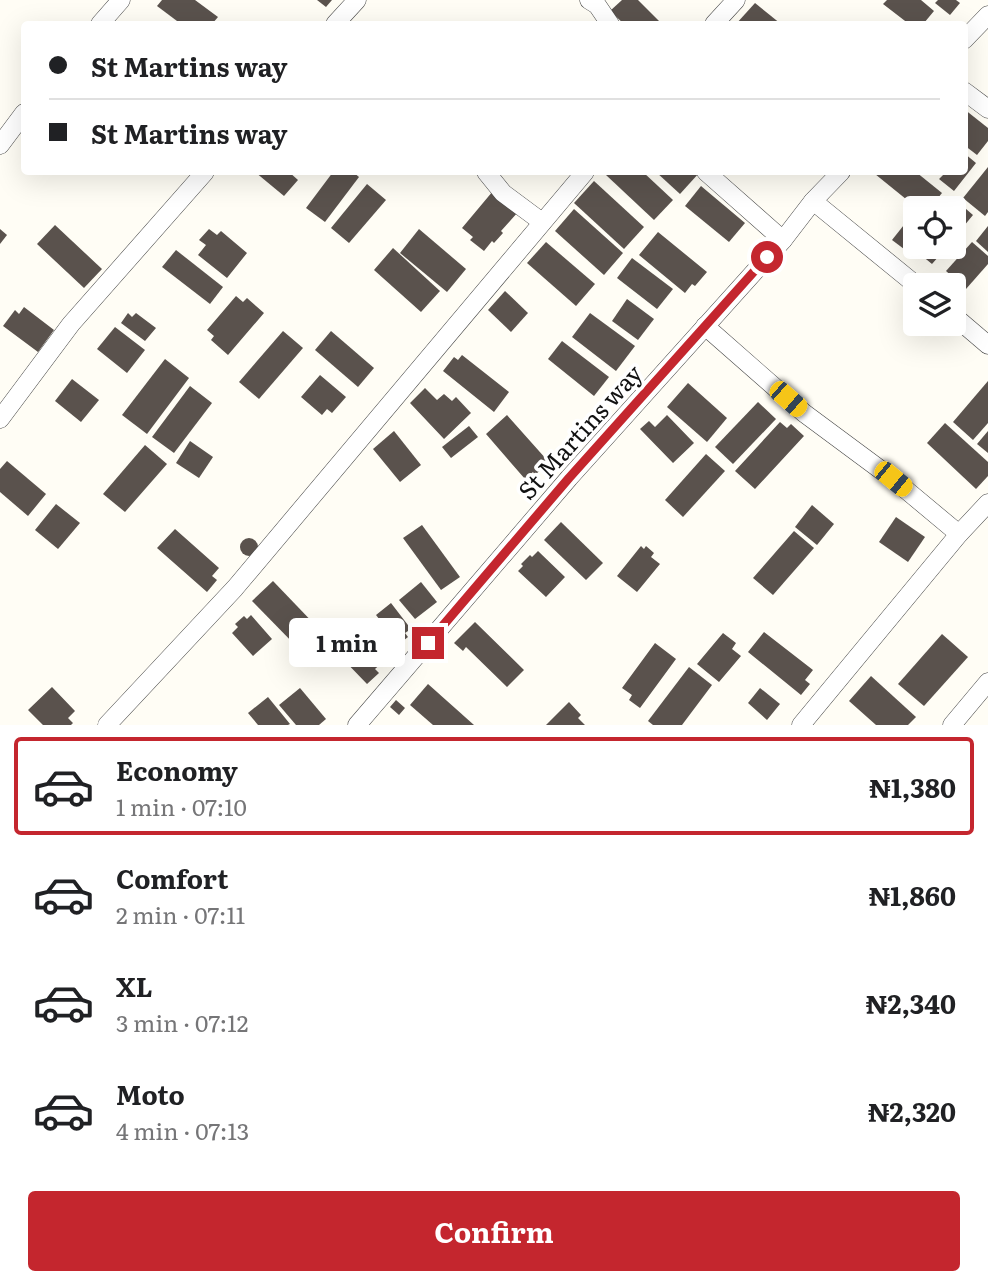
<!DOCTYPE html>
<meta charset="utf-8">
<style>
:root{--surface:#fff;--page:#f6f6f6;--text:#202124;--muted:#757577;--line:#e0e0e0;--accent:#c4262e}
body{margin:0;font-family:Literata,serif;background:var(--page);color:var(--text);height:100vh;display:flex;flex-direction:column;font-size:26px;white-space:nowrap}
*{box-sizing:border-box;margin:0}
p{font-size:23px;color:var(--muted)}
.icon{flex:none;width:38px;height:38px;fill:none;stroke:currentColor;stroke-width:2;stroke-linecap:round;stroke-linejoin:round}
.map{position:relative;height:725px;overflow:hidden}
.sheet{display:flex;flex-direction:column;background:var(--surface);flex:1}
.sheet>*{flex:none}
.banner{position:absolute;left:21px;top:21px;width:947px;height:154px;border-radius:7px;box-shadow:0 7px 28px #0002;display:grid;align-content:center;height:154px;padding:0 28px;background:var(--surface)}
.fabs{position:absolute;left:903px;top:196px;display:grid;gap:14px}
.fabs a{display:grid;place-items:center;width:63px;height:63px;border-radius:7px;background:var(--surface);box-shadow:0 7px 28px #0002;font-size:35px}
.end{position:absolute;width:32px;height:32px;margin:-16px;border:9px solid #c4262e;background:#fff;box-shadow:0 0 0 4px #fff}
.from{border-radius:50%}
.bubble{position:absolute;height:49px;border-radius:7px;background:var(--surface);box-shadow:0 7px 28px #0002;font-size:23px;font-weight:700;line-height:49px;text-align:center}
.car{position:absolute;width:21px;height:42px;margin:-21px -10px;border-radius:9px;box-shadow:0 0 5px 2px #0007;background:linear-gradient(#f5c518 24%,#345 0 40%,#f5c518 0 76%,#345 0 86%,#f5c518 0)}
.banner b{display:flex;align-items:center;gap:24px;height:66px;font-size:26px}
.banner b+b{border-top:2px solid var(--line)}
.banner i{width:18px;height:18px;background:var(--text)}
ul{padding:12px 0 0;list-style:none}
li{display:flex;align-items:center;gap:21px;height:98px;margin:0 14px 10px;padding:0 14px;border:4px solid transparent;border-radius:7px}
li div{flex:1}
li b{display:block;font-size:26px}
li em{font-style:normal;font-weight:700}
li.selected{border-color:var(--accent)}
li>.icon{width:63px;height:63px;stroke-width:1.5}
.cta{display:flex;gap:14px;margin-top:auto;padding:14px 28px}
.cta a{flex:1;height:80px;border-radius:7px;background:var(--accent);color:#fff;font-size:28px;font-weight:700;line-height:80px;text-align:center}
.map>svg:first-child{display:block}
</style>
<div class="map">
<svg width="988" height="725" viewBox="0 0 988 725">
<rect width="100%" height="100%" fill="#fffdf5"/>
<g fill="#5a524d">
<polygon points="162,0 195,0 218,17 212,24 181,24 157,6"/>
<polygon points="317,0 332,0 326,7"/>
<polygon points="622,0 638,0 662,24 624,24 610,11"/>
<polygon points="887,0 921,0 934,11 924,23 922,21 919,24 909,24 883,4"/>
<polygon points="938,0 956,0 960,3 950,15 935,3"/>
<polygon points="755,3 781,24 736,24"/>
<polygon points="964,109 988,128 988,141 977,155 964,145"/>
<polygon points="964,153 976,163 954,191 939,179 946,172 964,172"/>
<polygon points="988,167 988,212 985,216 963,198"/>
<polygon points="255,172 289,172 298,180 284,196"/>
<polygon points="333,172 353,172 359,177 325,222 306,208"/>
<polygon points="610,172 643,172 673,200 654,220 606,175"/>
<polygon points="656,172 698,172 699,173 680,194"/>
<polygon points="877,172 916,172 942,193 930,208 917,208 875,174"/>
<polygon points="594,181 644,227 624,249 574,203"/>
<polygon points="367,184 386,200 349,243 331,228"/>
<polygon points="701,186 745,223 729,242 685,206"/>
<polygon points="493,191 518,212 501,231 503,233 494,243 492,241 484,251 470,240 473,237 462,228"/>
<polygon points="951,196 973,215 954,238 954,208 942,208"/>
<polygon points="574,209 623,253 604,275 555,231"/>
<polygon points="915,211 915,235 904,249 892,240"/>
<polygon points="55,225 102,269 84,288 37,244"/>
<polygon points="988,226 988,252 976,241"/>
<polygon points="0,229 7,235 0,244"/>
<polygon points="209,229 217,235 221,231 247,253 227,278 198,255 206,245 199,240"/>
<polygon points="419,229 466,269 447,292 400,253"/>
<polygon points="658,232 707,272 695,286 692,284 685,293 639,255"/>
<polygon points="915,240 915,247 947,247 932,264 910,246"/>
<polygon points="546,242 595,284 576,306 527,263"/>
<polygon points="972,242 988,256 988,264 966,289 946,271"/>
<polygon points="393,248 440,291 421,312 374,270"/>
<polygon points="176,250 223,287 210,304 162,267"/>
<polygon points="632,258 673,289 657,309 617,278"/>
<polygon points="950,282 964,293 957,301 954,299 954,285 947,285"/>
<polygon points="505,291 528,313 511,332 488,310"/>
<polygon points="236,296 243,302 247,298 264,313 228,355 211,340 214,336 207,330"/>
<polygon points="627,299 654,319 638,340 612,321"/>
<polygon points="24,307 54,330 38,352 3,326 15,310 19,314"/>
<polygon points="128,313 132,317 136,313 156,328 145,341 121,323"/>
<polygon points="590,313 635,346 616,371 572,337"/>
<polygon points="115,327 145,350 127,373 97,349"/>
<polygon points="283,331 303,348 259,399 239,382"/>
<polygon points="331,331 374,368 358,387 315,350"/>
<polygon points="562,341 609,377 594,396 548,359"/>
<polygon points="462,355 509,392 494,412 443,371 454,357 458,360"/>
<polygon points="165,359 189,378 147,434 122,415"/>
<polygon points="320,375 346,397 332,413 327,409 322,415 301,397"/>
<polygon points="72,379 99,400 81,422 55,401"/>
<polygon points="988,381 988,423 973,440 953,422"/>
<polygon points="688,383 727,418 707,442 667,407"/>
<polygon points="190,386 212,403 174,453 152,437"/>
<polygon points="425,388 437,400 444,394 452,401 456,397 471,413 444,439 410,403"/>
<polygon points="758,402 776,419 733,464 715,447"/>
<polygon points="507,415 547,460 543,463 546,465 535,475 533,472 525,479 486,434"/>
<polygon points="667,415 694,443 673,463 640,429 649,421 655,427"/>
<polygon points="780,422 787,428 791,424 804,436 755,489 735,471"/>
<polygon points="945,423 988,462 988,476 976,489 927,443"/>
<polygon points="469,426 478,437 451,458 442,447"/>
<polygon points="394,431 421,465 400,482 373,449"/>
<polygon points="988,431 988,453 977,444"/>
<polygon points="190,441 213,457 199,478 176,463"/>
<polygon points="145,445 167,464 125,512 103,494"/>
<polygon points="706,454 725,471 683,517 665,500"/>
<polygon points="7,461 46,494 28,516 0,492 0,469"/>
<polygon points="56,504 80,523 58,549 35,530"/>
<polygon points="812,505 834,524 817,545 795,527"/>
<polygon points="896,517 925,537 908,562 879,542"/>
<polygon points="561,522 603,563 586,580 544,540"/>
<polygon points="422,525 460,577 441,590 403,538"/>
<polygon points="175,529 219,568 212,576 217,580 207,592 157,548"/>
<polygon points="794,531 814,548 773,595 753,578"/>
<circle cx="249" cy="547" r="9"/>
<polygon points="641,546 644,549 646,546 654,553 651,557 660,564 637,592 617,576"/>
<polygon points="538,551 565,577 546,597 518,571 523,566 521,564 530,555 532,557"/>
<polygon points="273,581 320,630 300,650 252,601"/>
<polygon points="421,582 437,602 415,619 399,600"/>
<polygon points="391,603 411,629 405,633 408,637 394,648 386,637 390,633 376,615"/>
<polygon points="251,615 272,639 253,656 232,633 238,627 235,624 244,616 247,619"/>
<polygon points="475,622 524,670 507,687 466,647 463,651 454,643"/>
<polygon points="764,632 813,670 805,680 810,684 801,695 748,652"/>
<polygon points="723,633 736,643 732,649 741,656 719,682 697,664"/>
<polygon points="942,634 968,657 924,706 898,684"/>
<polygon points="359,635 384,661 375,669 379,673 367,684 339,655"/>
<polygon points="655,643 676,659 640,708 629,700 632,695 622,688"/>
<polygon points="689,667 712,685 682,725 653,725 648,721"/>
<polygon points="871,676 916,717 908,725 876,725 849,701"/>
<polygon points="428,684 474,725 433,725 410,705"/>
<polygon points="52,687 75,711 68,718 73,723 71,725 43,725 28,710"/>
<polygon points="300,688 326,719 319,725 296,725 279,705"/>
<polygon points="760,688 780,704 767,720 748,703"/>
<polygon points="268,697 290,724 288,725 258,725 248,713"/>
<polygon points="396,700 405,708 399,715 390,707"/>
<polygon points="569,702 581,715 578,718 585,725 546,725"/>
</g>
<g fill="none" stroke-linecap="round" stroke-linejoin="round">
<g stroke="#444" stroke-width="19">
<g id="minor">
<polyline points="589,0 597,5 610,24"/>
<polyline points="100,24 121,0"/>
<polyline points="335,24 357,0"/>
<polyline points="714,24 736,0"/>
<polyline points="964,40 988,15"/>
<polyline points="964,91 988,109"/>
<polyline points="0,145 24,113"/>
<polyline points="486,172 503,193 542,222"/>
<polyline points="706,172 783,240"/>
<polyline points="813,201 916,285"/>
<polyline points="954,316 988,345"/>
<polyline points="705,326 804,413 893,479 959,534"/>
<polyline points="0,419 71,324 205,172"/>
<polyline points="107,725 235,588 585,172"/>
<polyline points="357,725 569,478 783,240 813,201 841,172"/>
<polyline points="801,725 959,534 988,503"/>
<polyline points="952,725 988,682"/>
</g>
</g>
<use href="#minor" stroke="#fff" stroke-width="18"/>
</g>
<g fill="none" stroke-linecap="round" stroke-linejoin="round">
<polyline stroke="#c4262e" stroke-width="9" points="428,643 569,478 767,257"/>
</g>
<g text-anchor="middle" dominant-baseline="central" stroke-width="7" stroke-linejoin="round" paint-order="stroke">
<g font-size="24" fill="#111" stroke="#fff">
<text transform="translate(579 431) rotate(-48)">St Martins way</text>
</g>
</g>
</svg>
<div class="fabs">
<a><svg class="icon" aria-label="locate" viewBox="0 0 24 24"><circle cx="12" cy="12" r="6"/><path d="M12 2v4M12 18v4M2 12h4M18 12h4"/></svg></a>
<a><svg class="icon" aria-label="layers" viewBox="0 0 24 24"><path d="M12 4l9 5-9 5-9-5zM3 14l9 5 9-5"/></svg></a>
</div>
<i class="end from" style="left:767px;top:257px"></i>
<i class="end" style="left:428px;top:643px"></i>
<div class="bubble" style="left:289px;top:618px;width:116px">1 min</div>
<i class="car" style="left:788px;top:399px;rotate:131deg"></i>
<i class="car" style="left:893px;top:479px;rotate:129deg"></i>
<div class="banner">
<b><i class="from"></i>St Martins way</b>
<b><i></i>St Martins way</b>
</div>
</div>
<section class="sheet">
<ul>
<li class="selected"><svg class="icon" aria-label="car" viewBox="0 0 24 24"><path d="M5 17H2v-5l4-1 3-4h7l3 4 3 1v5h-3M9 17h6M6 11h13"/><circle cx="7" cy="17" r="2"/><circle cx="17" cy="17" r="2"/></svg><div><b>Economy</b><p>1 min · 07:10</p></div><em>₦1,380</em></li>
<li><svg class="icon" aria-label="car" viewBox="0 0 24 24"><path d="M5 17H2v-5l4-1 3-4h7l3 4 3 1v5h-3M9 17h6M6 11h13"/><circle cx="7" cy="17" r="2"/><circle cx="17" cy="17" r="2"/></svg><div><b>Comfort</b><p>2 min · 07:11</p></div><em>₦1,860</em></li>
<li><svg class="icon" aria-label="car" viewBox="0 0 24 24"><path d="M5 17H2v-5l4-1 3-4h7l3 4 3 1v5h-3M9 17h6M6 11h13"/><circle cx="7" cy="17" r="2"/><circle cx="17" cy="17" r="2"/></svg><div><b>XL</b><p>3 min · 07:12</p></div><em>₦2,340</em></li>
<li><svg class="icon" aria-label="car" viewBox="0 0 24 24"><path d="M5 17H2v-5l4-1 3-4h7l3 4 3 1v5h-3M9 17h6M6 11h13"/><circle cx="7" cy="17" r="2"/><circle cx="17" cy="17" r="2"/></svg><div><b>Moto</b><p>4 min · 07:13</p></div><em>₦2,320</em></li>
</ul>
<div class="cta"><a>Confirm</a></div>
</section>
